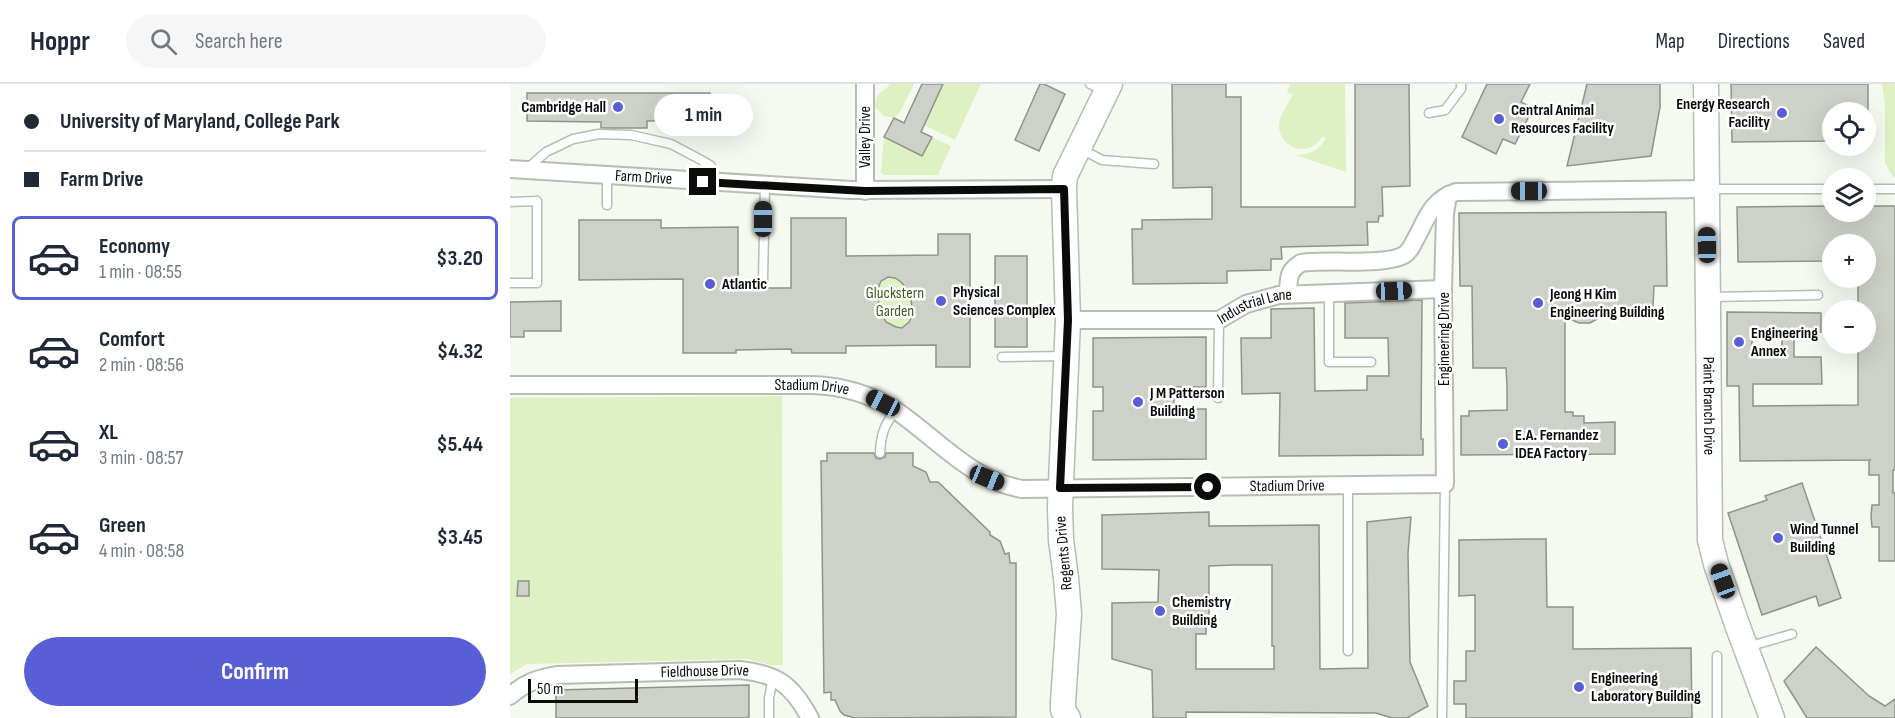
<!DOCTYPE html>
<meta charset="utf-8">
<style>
:root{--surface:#fff;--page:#f6f6f7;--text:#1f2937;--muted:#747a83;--line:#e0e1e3;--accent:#585ed5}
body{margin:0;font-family:"Sofia Sans Condensed",sans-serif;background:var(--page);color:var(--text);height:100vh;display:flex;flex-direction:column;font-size:22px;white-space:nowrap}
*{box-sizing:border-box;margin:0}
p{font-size:20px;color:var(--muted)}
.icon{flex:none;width:33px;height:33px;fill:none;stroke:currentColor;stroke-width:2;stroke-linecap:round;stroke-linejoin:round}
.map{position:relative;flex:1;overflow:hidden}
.panel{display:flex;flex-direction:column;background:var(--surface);width:510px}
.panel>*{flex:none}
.guide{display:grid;align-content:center;height:132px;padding:0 24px;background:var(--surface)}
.fabs{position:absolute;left:1312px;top:18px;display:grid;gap:12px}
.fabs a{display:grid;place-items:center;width:54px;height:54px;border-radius:50%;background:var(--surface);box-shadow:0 6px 24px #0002;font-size:30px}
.scale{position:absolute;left:18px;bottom:15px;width:110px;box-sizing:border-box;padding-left:6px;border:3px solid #0b0c09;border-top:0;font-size:16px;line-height:21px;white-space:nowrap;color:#0b0c09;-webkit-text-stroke:4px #fff;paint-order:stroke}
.end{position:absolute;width:27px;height:27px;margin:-14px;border:8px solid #0b0c09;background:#fff;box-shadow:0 0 0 3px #fff}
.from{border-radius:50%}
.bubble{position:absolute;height:42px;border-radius:21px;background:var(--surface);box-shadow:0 6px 24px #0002;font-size:20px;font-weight:700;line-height:42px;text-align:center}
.car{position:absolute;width:18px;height:36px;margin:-18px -9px;border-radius:8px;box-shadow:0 0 4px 2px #0007;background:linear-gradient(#222 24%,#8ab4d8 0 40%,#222 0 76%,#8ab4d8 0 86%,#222 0)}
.guide b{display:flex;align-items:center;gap:21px;height:57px;font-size:22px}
.guide b+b{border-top:2px solid var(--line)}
.guide i{width:15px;height:15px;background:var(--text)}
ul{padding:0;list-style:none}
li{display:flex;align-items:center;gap:18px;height:84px;margin:0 12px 9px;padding:0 12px;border:3px solid transparent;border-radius:9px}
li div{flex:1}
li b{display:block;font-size:22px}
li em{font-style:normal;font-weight:700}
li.selected{border-color:var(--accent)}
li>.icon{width:54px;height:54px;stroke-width:1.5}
.primary-button{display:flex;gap:12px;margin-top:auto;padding:12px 24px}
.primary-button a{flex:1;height:69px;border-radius:36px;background:var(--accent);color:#fff;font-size:24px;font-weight:700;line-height:69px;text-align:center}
header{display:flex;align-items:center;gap:36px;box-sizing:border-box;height:84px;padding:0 30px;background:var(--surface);border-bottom:2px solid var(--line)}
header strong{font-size:28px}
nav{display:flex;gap:33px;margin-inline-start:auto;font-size:21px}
.search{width:420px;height:54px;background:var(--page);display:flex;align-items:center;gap:15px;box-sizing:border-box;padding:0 21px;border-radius:33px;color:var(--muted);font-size:22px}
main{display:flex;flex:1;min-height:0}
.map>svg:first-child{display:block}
</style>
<header>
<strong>Hoppr</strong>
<div class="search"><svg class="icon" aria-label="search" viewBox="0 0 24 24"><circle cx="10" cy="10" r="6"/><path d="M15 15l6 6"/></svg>Search here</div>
<nav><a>Map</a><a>Directions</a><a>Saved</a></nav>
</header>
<main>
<section class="panel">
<div class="guide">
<b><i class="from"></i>University of Maryland, College Park</b>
<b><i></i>Farm Drive</b>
</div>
<ul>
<li class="selected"><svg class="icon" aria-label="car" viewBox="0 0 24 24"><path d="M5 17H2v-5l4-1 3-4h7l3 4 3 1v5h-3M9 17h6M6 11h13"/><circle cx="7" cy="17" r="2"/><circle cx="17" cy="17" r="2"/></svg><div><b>Economy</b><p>1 min · 08:55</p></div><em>$3.20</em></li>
<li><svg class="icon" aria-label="car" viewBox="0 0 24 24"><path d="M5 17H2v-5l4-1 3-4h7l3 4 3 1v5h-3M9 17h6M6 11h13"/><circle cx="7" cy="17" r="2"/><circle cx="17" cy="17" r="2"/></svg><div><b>Comfort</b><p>2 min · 08:56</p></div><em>$4.32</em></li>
<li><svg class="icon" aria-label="car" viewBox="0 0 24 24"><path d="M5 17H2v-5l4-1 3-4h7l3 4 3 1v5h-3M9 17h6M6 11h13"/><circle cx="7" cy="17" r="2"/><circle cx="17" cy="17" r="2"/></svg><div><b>XL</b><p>3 min · 08:57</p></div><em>$5.44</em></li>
<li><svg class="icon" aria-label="car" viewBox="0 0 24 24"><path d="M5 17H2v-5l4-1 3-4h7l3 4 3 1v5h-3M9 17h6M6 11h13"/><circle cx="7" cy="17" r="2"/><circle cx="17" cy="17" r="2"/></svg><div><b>Green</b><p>4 min · 08:58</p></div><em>$3.45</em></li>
</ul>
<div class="primary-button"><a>Confirm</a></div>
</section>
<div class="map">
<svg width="1385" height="634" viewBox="0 0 1385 634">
<rect width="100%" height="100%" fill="#f5faf0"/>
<g fill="#ddf1c3">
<polygon points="381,0 404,0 390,28 384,34 374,32 364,22 368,11"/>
<polygon points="433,0 471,0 445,56 414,41"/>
<path d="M 780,0 L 835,0 L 836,88 L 785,71 C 800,71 808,67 816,54 L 813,52 C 809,57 805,62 799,64 C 784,69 769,56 769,42 C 769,32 778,20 783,11 L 777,8 Z"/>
<polygon points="1372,0 1385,0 1385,93 1383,93 1375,79 1375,20"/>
<polygon points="374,53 412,71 422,53 441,62 428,91 374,91 371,88"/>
<path d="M 378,193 C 401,193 410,229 393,243 C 369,247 357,204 378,193 Z"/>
<polygon points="272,312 273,581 261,581 237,575 17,580 0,590 0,314"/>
</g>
<g fill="#cdd1c7" stroke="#8f948a" stroke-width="1.5" fill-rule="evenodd">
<polygon points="412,0 433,0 411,48 422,53 412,72 374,53 384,34 394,39"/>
<polygon points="530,0 534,0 555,10 529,67 505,56"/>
<polygon points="662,0 716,0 716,13 731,13 731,123 845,123 845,0 899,0 900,102 872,103 873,132 869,132 868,138 857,138 858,161 771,163 772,175 761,175 761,186 717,187 717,199 623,200 622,145 632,145 632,136 702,135 702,103 663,104"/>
<polygon points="977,0 1020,0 1011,18 1023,24 1005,60 993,55 986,70 952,53"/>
<polygon points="1077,0 1150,0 1150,23 1141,72 1057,82"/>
<polygon points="1221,0 1358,0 1358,28 1323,28 1323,57 1222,58"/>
<polygon points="17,9 200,9 200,36 137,37 137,44 91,44 91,38 17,37"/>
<path d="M 1323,122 L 1323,128 L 1356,128 L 1356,122 L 1385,122 L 1385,386 L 1383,386 L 1383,409 L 1385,409 L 1385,477 L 1369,477 L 1369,443 L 1362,443 L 1361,432 L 1362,421 L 1369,421 L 1369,391 L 1359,391 L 1359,376 L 1361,376 L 1230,377 L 1229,302 L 1217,302 L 1217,228 L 1311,229 L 1311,248 L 1284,249 L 1284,273 L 1311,273 L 1312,300 L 1243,300 L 1243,322 L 1348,321 L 1348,260 L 1356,260 L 1356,226 L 1348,226 L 1348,194 L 1356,194 L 1356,160 L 1323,160 L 1323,177 L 1228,178 L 1227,123 ZM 1272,249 L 1272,273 L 1242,273 L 1242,250 Z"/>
<polygon points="1156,128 1157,202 1144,202 1143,223 1097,224 1091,233 1080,239 1069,239 1055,233 1055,328 1063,328 1063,332 1074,332 1074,339 1105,338 1105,370 951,371 951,332 959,332 959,327 997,326 997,301 996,284 963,284 962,202 950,202 949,129"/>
<path d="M 281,134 L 336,134 L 336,172 L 428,171 L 428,150 L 460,150 L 460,283 L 426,283 L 426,261 L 336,262 L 336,269 L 282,269 L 281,265 L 226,266 L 226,269 L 173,269 L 173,195 L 69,196 L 69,136 L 151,136 L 151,144 L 228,143 L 228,204 L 281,204 ZM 378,193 L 385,194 L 391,198 L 397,205 L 401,215 L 402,225 L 401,234 L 399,238 L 392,244 L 386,243 L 376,238 L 370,226 L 368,213 L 369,202 L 371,197 Z"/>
<rect x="485" y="172" width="32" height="91"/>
<polygon points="912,216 911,355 913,355 913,371 769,372 770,309 732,310 731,254 761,254 761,225 804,224 805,307 857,306 857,292 879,292 878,254 835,254 835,219"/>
<polygon points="51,217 51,247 14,247 14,253 0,253 0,218"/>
<polygon points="696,253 696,303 664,303 664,325 696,325 696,375 583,376 583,327 593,327 593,303 583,303 583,254"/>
<polygon points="317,369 364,369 366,374 370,375 375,373 376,369 403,369 403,382 416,388 420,398 428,398 480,448 480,451 490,457 495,470 499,469 500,479 506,479 506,633 345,634 334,631 330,627 325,616 321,616 321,608 314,609 311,377 317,377"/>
<polygon points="1292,399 1331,514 1309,522 1306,512 1252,531 1218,429 1257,416 1255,412"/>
<path d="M 699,428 L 699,442 L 809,441 L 810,585 L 858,584 L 857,438 L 901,433 L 898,469 L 900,578 L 918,622 L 897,634 L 882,634 L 866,629 L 676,628 L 676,634 L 643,634 L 642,586 L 602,575 L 602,519 L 648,518 L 649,486 L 592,485 L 592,431 ZM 723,481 L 762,481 L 762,562 L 764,562 L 764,585 L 686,585 L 686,550 L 696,550 L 696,536 L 699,536 L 699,482 Z"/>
<polygon points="1022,455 1036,455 1037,523 1063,523 1063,565 1181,564 1182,634 956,634 956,620 944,620 944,597 956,597 956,567 965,567 965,511 949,512 949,456"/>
<polygon points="8,497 19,497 19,512 7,512"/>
<polygon points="1306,563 1359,612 1375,622 1385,615 1385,634 1297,634 1274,597"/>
<polygon points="239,601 239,633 235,634 46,634 46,606"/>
</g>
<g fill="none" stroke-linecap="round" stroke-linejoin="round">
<g stroke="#b8bdb3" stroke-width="11">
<g id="lane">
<polyline points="580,0 594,6"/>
<polyline points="919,29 935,26 951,5 951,0"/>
<polyline points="569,64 592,76 644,80"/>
<polyline points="17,85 36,68 63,55 89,50 121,51 161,60 193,77 201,82 207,98"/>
<polyline points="1197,105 1323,105"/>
<polyline points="1356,105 1385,105"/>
<polyline points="0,118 27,117 27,199 0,199"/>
<polyline points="97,121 97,91"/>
<polyline points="253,196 255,101"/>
<polyline points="819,209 819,278 861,278"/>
<polyline points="1201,213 1308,211"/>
<polyline points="492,273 555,272"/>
<polyline points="708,314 709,236"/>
<path d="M 370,369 C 371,351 374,340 386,327"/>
<polyline points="838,401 838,567"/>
<polyline points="1237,563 1282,550"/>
<polyline points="259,634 259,614 263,593"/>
<polyline points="932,634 935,400"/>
<polyline points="1207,634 1207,572"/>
</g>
</g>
<g stroke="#b8bdb3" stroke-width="20">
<g id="street">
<path id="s1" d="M 0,85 L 341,106 L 554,105"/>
<polyline points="355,107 355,0"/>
<path d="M 778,210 C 779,194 777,188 791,179 C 815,175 876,182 894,171 C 899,168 902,162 905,156 C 917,135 920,117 946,108 L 1196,105"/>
<path id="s2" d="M 558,236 L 709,236 L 736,220 L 769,211 L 933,205"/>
<path id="s3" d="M 0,301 L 303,301 C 333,302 360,310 385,326 C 427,354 460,396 512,405 L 935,400 L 933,205 L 935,130 L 938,111"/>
<path id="s4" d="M 0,612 C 14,599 29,594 47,591 L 230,586 C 268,590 282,601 300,634"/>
</g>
</g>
<g stroke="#b8bdb3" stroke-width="27">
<g id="secondary">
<path id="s5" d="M 1196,0 L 1200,456 L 1206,480 L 1228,543 L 1262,634"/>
<polyline points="558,634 553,626 553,618 559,530 556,494 551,456 550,422 558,236 554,105 555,92 600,0"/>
</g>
</g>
<use href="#lane" stroke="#fff" stroke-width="8"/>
<use href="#street" stroke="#fff" stroke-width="16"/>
<use href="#secondary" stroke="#fff" stroke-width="24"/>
</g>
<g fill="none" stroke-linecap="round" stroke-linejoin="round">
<polyline stroke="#0b0c09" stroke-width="8" points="193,98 355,107 554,105 558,236 550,404 698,403"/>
</g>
<g fill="#585ed5" stroke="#fff" stroke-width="2">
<circle cx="108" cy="23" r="6"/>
<circle cx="1272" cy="29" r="6"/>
<circle cx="989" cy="35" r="6"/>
<circle cx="200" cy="200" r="6"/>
<circle cx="431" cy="217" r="6"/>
<circle cx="1028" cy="219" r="6"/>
<circle cx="1229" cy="258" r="6"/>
<circle cx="628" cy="318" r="6"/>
<circle cx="993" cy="360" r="6"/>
<circle cx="1268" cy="454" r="6"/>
<circle cx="650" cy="527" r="6"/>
<circle cx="1069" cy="603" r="6"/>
</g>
<g text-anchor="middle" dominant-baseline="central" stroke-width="5" stroke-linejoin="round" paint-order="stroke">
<g font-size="16" font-weight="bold" fill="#0b0c09" stroke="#fff" text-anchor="start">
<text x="1260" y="20" text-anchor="end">Energy Research<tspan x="1260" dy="18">Facility</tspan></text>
<text x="96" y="23" text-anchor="end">Cambridge Hall</text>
<text x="1001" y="26">Central Animal<tspan x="1001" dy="18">Resources Facility</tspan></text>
<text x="212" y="200">Atlantic</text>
<text x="443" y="208">Physical<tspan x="443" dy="18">Sciences Complex</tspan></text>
<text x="1040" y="210">Jeong H Kim<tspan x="1040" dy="18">Engineering Building</tspan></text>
<text x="1241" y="249">Engineering<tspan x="1241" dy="18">Annex</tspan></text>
<text x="640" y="309">J M Patterson<tspan x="640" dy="18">Building</tspan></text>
<text x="1005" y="351">E.A. Fernandez<tspan x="1005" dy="18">IDEA Factory</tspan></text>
<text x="1280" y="445">Wind Tunnel<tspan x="1280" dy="18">Building</tspan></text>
<text x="662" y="518">Chemistry<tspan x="662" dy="18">Building</tspan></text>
<text x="1081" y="594">Engineering<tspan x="1081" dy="18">Laboratory Building</tspan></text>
</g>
<g font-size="16" fill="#0b0c09" stroke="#fff">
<text transform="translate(355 53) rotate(-90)">Valley Drive</text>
<text stroke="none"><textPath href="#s1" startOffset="134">Farm Drive</textPath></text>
<text stroke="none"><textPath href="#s2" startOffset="190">Industrial Lane</textPath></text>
<text transform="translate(934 255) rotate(-90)">Engineering Drive</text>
<text stroke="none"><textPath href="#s3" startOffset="302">Stadium Drive</textPath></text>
<text stroke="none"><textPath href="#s5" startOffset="322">Paint Branch Drive</textPath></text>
<text stroke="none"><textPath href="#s3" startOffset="806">Stadium Drive</textPath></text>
<text transform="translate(554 469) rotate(-95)">Regents Drive</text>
<text stroke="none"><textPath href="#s4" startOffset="200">Fieldhouse Drive</textPath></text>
</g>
<g font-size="16" fill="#465d1b" stroke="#fff">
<text x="385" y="209">Gluckstern<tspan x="385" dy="18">Garden</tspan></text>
</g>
</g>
</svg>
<div class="fabs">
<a><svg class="icon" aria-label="locate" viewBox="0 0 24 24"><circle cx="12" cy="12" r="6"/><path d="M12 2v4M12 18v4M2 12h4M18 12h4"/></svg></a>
<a><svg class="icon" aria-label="layers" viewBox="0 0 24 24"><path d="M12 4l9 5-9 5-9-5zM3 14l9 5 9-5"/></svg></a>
<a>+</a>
<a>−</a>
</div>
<div class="scale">50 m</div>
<i class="end from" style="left:698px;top:403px"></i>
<i class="end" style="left:193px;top:98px"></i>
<div class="bubble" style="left:144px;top:10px;width:99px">1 min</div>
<i class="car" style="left:1019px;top:107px;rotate:270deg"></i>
<i class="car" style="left:253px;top:135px;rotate:0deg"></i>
<i class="car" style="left:1197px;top:161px;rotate:359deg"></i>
<i class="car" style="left:884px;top:207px;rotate:88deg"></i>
<i class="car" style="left:373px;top:319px;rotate:297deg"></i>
<i class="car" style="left:477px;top:394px;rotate:112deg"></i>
<i class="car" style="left:1213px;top:497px;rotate:340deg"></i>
</div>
</main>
